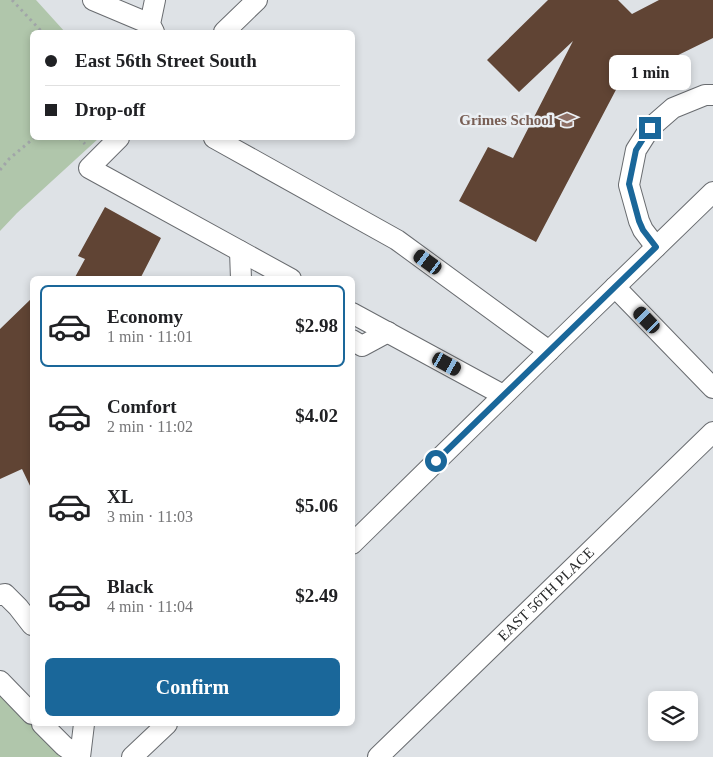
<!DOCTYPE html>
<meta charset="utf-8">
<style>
:root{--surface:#fff;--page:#f6f6f6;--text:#202124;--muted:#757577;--line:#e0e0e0;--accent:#1a679a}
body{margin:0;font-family:"Times New Roman",serif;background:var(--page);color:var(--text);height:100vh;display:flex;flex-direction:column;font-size:19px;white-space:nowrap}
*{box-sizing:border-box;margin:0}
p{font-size:16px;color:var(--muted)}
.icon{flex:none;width:28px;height:28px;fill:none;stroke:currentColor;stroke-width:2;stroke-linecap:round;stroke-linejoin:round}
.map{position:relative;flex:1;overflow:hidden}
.side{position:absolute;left:30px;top:276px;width:325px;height:450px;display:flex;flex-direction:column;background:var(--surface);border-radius:8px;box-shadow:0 2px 8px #0003}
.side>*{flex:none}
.top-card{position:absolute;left:30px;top:30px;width:325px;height:110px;border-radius:8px;box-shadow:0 2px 8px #0003;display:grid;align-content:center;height:110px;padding:0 15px;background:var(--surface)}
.fabs{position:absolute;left:648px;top:691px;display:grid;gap:10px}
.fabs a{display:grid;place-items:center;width:50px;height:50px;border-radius:8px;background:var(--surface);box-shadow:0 2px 8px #0003;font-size:25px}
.end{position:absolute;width:22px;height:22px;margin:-11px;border:6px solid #1a679a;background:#fff;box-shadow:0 0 0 2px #fff}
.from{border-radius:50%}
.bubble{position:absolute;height:35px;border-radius:8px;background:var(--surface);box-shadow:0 2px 8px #0003;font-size:16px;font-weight:700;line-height:35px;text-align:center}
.car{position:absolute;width:15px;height:30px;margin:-15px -8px;border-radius:6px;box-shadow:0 0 4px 1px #0007;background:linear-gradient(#222 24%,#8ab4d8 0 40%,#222 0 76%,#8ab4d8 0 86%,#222 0)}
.top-card b{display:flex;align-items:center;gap:18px;height:48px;font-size:19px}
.top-card b+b{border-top:1px solid var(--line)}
.top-card i{width:12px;height:12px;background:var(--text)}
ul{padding:9px 0 0;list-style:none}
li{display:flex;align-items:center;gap:15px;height:82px;margin:0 10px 8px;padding:0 5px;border:2px solid transparent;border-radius:8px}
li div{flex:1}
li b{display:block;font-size:19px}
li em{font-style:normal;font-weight:700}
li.active{border-color:var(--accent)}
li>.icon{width:45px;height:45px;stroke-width:1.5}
.action{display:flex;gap:10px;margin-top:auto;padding:10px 15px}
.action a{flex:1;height:58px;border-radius:8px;background:var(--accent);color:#fff;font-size:20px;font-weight:700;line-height:58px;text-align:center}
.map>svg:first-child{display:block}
</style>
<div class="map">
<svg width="713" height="757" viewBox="0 0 713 757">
<rect width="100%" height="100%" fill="#dee2e6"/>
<g fill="#b0c6ab">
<polygon points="0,0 36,0 65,32 32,32 32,138 99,138 17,213 0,231"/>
<polygon points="0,692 63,757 0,757"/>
</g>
<g fill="#604434">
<polygon points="548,0 618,0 632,14 659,0 713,0 713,38 619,84 536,242 459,201 488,147 513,158 573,41 519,92 487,60"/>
<polygon points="105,207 161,238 140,279 74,279 85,259 78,256"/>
<polygon points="32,298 32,490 22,469 0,479 0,329"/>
</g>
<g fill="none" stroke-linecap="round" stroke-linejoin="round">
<g stroke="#696c70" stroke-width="22">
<g id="minor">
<polyline points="93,0 150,24"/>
<polyline points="154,32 150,24 155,0"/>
<polyline points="224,32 257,0"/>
<polyline points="119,138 89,168 291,279"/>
<polyline points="214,138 397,240 549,351"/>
<polyline points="656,247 643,230 639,221 629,185 636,150 650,128 673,108 705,95 713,95"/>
<polyline points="240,251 241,279"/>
<polyline points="615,287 713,388"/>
<polyline points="352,313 503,395"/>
<polyline points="352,340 362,346 388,332"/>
<polyline points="352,544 549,351 713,192"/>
<polyline points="0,595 5,594 18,607 32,625"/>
<polyline points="0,681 32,714"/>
<polyline points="42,724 64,746 80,757"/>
<polyline points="80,757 84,724"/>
<polyline points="132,757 167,724"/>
<path id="s1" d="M 378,757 L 713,432"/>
</g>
</g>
<g stroke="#a1a5a8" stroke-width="3" stroke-dasharray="2.5 4" stroke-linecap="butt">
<polyline points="12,0 42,32"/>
<polyline points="79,138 85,144"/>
<polyline points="0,170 9,159 34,138"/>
</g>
<use href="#minor" stroke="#fff" stroke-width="20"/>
</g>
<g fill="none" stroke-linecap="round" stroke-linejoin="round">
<polyline stroke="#1a679a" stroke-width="6" points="436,461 656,247 643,230 639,221 629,184 636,150 650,128"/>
</g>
<defs>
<g id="school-bare" transform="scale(1.35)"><path d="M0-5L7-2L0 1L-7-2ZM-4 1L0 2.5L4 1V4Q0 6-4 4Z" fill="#8d6e63" stroke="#ebeff3" stroke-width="2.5" paint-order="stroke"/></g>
</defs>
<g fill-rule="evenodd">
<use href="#school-bare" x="567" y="120"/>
</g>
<g text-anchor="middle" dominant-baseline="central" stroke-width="5" stroke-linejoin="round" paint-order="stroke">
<g font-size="15" font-weight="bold" fill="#785e54" stroke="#ebeff3" text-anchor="end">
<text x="553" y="120">Grimes School</text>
</g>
<g font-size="15" fill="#282a2b" stroke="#ebeff3">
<text stroke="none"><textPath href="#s1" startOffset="234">EAST 56TH PLACE</textPath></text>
</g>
</g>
</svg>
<div class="fabs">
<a><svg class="icon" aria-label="layers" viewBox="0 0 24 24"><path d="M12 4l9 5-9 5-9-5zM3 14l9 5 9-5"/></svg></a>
</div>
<i class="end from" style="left:436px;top:461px"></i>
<i class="end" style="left:650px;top:128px"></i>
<div class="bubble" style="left:609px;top:55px;width:82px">1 min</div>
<i class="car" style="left:428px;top:262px;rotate:306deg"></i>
<i class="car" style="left:647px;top:320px;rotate:316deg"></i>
<i class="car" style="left:447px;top:364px;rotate:119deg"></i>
<div class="top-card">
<b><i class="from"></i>East 56th Street South</b>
<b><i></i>Drop-off</b>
</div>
<section class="side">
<ul>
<li class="active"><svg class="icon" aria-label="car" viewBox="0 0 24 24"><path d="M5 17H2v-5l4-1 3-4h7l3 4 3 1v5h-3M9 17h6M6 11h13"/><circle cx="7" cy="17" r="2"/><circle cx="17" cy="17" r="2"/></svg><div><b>Economy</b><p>1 min · 11:01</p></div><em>$2.98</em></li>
<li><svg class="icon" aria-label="car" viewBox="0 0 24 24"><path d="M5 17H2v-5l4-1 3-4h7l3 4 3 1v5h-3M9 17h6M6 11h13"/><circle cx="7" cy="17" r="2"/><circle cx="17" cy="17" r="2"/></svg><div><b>Comfort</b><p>2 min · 11:02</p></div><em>$4.02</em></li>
<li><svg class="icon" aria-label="car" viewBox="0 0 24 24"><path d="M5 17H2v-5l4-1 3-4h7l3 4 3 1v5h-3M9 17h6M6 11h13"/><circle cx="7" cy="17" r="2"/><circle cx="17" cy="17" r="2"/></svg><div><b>XL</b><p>3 min · 11:03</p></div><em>$5.06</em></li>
<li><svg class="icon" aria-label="car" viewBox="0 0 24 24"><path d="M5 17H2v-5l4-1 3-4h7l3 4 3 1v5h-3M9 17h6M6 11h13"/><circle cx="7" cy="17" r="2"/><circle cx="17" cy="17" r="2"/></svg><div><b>Black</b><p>4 min · 11:04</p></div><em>$2.49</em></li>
</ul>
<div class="action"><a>Confirm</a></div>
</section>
</div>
